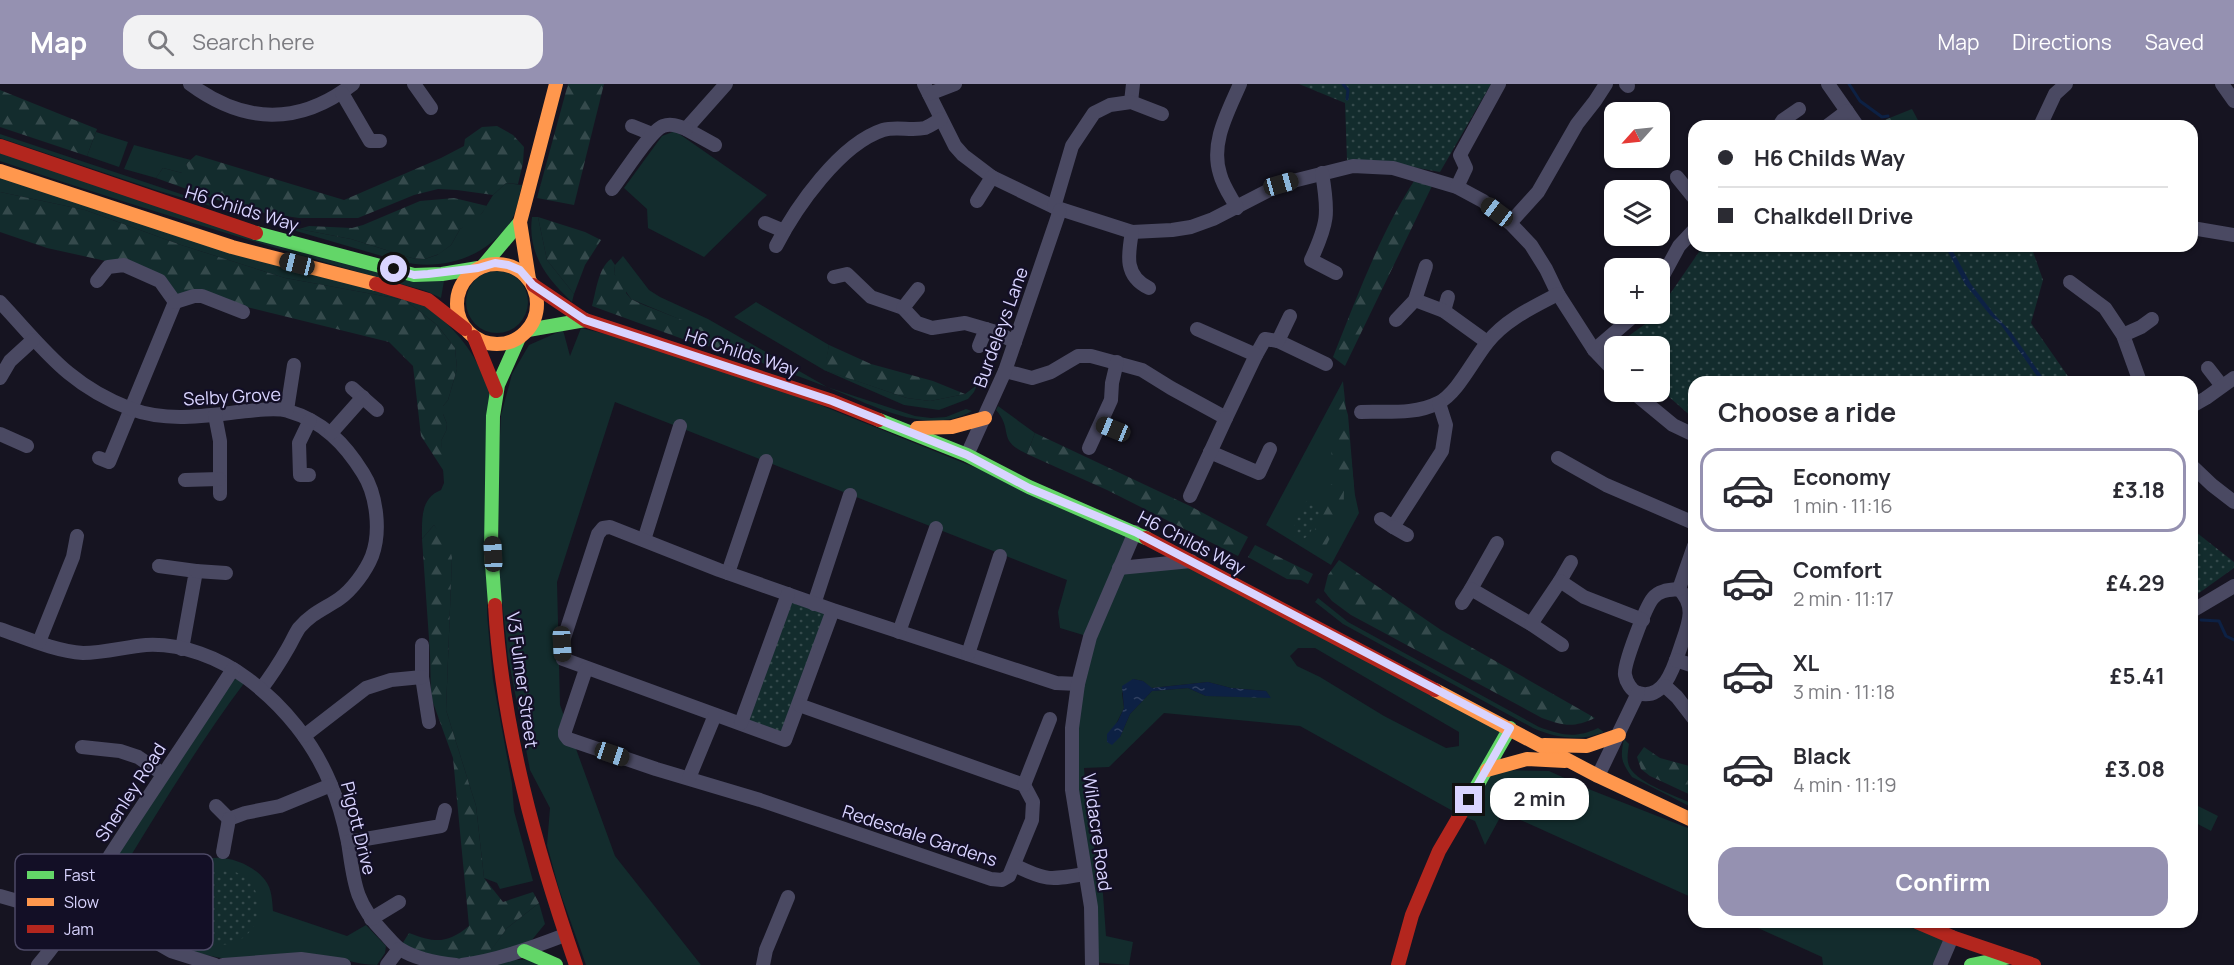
<!DOCTYPE html>
<meta charset="utf-8">
<style>
:root{--surface:#fff;--page:#f2f2f3;--text:#2b2b33;--muted:#7c7c81;--line:#e1e1e2;--accent:#9591b1}
body{margin:0;font-family:Manrope,sans-serif;background:var(--page);color:var(--text);height:100vh;display:flex;flex-direction:column;font-size:22px;white-space:nowrap}
*{box-sizing:border-box;margin:0}
p{font-size:20px;color:var(--muted)}
.icon{flex:none;width:33px;height:33px;fill:none;stroke:currentColor;stroke-width:2;stroke-linecap:round;stroke-linejoin:round}
.map{position:relative;flex:1;overflow:hidden}
.sheet{position:absolute;left:1688px;top:292px;width:510px;height:552px;display:flex;flex-direction:column;background:var(--surface);border-radius:18px;box-shadow:0 2px 4px #0004}
.sheet>*{flex:none}
.hud{position:absolute;left:1688px;top:36px;width:510px;height:132px;border-radius:18px;box-shadow:0 2px 4px #0004;display:grid;align-content:center;height:132px;padding:0 30px;background:var(--surface)}
.needle{width:39px;rotate:243deg}
.fabs{position:absolute;left:1604px;top:18px;display:grid;gap:12px}
.fabs a{display:grid;place-items:center;width:66px;height:66px;border-radius:12px;background:var(--surface);box-shadow:0 2px 4px #0004;font-size:30px}
.end{position:absolute;width:27px;height:27px;margin:-14px;border:8px solid #d9d4ff;background:#111;box-shadow:0 0 0 3px #111}
.from{border-radius:50%}
.bubble{position:absolute;height:42px;border-radius:18px;background:var(--surface);box-shadow:0 2px 4px #0004;font-size:20px;font-weight:700;line-height:42px;text-align:center}
.car{position:absolute;width:18px;height:36px;margin:-18px -9px;border-radius:8px;box-shadow:0 0 4px 2px #0007;background:linear-gradient(#222 24%,#8ab4d8 0 40%,#222 0 76%,#8ab4d8 0 86%,#222 0)}
.hud b{display:flex;align-items:center;gap:21px;height:57px;font-size:22px}
.hud b+b{border-top:2px solid var(--line)}
.hud i{width:15px;height:15px;background:var(--text)}
ul{padding:0;list-style:none}
li{display:flex;align-items:center;gap:18px;height:84px;margin:0 12px 9px;padding:0 18px;border:3px solid transparent;border-radius:18px}
li div{flex:1}
li b{display:block;font-size:22px}
li em{font-style:normal;font-weight:700}
li.current{border-color:var(--accent)}
li>.icon{width:54px;height:54px;stroke-width:1.5}
h2{padding:0 30px;font-size:27px;line-height:72px}
.action{display:flex;gap:12px;margin-top:auto;padding:12px 30px}
.action a{flex:1;height:69px;border-radius:18px;background:var(--accent);color:#fff;font-size:24px;font-weight:700;line-height:69px;text-align:center}
header{display:flex;align-items:center;gap:36px;box-sizing:border-box;height:84px;padding:0 30px;background:var(--accent);color:#fff}
header strong{font-size:28px}
nav{display:flex;gap:33px;margin-inline-start:auto;font-size:21px}
.search{width:420px;height:54px;background:var(--page);display:flex;align-items:center;gap:15px;box-sizing:border-box;padding:0 21px;border-radius:18px;color:var(--muted);font-size:22px}
.map>svg:first-child{display:block}
</style>
<header>
<strong>Map</strong>
<div class="search"><svg class="icon" aria-label="search" viewBox="0 0 24 24"><circle cx="10" cy="10" r="6"/><path d="M15 15l6 6"/></svg>Search here</div>
<nav><a>Map</a><a>Directions</a><a>Saved</a></nav>
</header>
<div class="map">
<svg width="2234" height="881" viewBox="0 0 2234 881">
<defs>
<pattern id="forest-firs" width="22" height="20" patternUnits="userSpaceOnUse" patternTransform="scale(1.5)"><rect width="22" height="20" fill="#132c2d"/><path d="M5 1l3.5 6h-7zM16 11l3.5 6h-7z" fill="#354a4c"/></pattern>
<pattern id="park-dots" width="8" height="8" patternUnits="userSpaceOnUse" patternTransform="scale(1.5)"><rect width="8" height="8" fill="#132c2d"/><path d="M2 2h.1M6 6h.1" fill="none" stroke="#354a4c" stroke-width="1.8" stroke-linecap="round"/></pattern>
<pattern id="water-ripples" width="26" height="14" patternUnits="userSpaceOnUse" patternTransform="scale(1.5)"><rect width="26" height="14" fill="#0d2144"/><path d="M2 4q2-2 4 0t4 0M15 11q2-2 4 0t4 0" fill="none" stroke="#304060"/></pattern>
</defs>
<rect width="100%" height="100%" fill="#161421"/>
<g fill="#132c2d" fill-rule="evenodd">
<polygon points="675,47 767,111 704,173 648,144 647,125 624,104 662,52"/>
<polygon points="96,48 128,58 119,83 87,72"/>
<path d="M 0,50 L 268,139 L 351,155 L 412,174 L 425,175 L 437,171 L 451,161 L 460,145 L 482,129 L 493,111 L 506,99 L 522,101 C 519,112 517,128 511,137 C 487,174 440,188 399,177 L 159,107 L 0,54 Z"/>
<polygon points="134,61 191,76 186,80 191,89 182,89 163,84 156,94 124,85"/>
<path d="M 0,69 L 444,197 L 441,214 L 426,207 C 283,167 141,125 0,77 Z"/>
<path d="M 0,87 L 426,221 C 460,250 473,265 490,307 L 487,531 L 493,596 L 512,700 L 514,727 L 533,797 L 500,805 L 497,799 L 484,794 L 476,722 L 446,626 L 452,473 L 434,441 L 422,455 C 422,436 420,414 441,406 L 444,399 L 441,357 L 446,347 L 447,340 L 443,330 L 443,322 L 448,316 L 457,285 L 455,264 L 437,241 L 405,216 L 285,194 L 181,161 L 85,126 L 0,108 Z"/>
<path d="M 532,133 L 538,133 L 547,176 L 574,210 L 572,218 C 547,195 527,169 532,133 Z"/>
<path d="M 623,172 L 649,206 L 660,213 L 708,235 L 827,303 L 915,332 L 931,334 L 946,333 L 966,325 L 972,327 C 926,353 871,320 827,303 C 806,295 784,287 762,279 L 748,266 L 729,256 L 631,215 L 614,190 L 615,181 Z"/>
<circle cx="497" cy="218" r="31"/>
<polygon points="756,218 829,261 825,286 907,314 930,317 965,310 977,301 974,308 968,315 939,326 904,321 824,286 734,233"/>
<path d="M 581,244 L 704,274 L 1135,448 L 1120,483 L 1191,477 L 1510,644 L 1488,686 L 1549,687 L 1591,706 L 1693,746 L 1693,814 L 1503,728 L 1485,761 L 1475,737 L 1460,731 L 1300,642 L 1164,629 L 1109,683 L 1084,684 L 1087,726 L 1103,810 L 1106,852 L 1133,858 L 1129,881 L 1092,878 L 1070,680 L 1090,553 L 1060,544 L 1058,528 L 1067,496 L 615,318 L 557,498 L 560,621 L 615,772 L 701,881 L 586,881 L 559,805 L 547,761 L 550,724 L 530,686 L 508,573 L 499,489 L 498,392 L 501,331 L 512,290 L 529,261 L 563,246 L 570,272 ZM 1298,564 L 1315,564 L 1459,648 L 1459,662 L 1446,664 L 1384,632 L 1320,593 L 1297,582 L 1290,572 ZM 1133,595 L 1143,597 L 1151,604 L 1208,598 L 1231,604 L 1266,607 L 1270,613 L 1206,612 L 1188,604 L 1152,607 L 1130,630 L 1120,653 L 1116,640 L 1124,624 L 1122,609 Z"/>
<polygon points="1343,297 1355,411 1359,429 1331,481 1266,441"/>
<path d="M 998,322 L 1035,349 L 1027,370 C 996,356 1014,346 996,326 Z"/>
<path d="M 1318,514 L 1348,538 L 1539,643 C 1562,651 1575,655 1598,644 L 1604,648 C 1580,658 1556,654 1533,644 L 1343,540 L 1315,518 Z"/>
<path d="M 238,594 L 245,598 C 196,663 155,733 112,802 L 141,820 L 172,815 C 179,801 186,784 201,777 C 221,768 252,779 265,796 C 272,805 272,816 273,827 L 347,852 L 366,841 L 386,862 L 385,869 L 377,881 C 354,881 335,871 314,871 C 289,870 264,875 240,875 C 190,876 146,845 104,822 L 95,814 L 93,808 L 231,597 Z"/>
<path d="M 1624,655 L 1629,660 C 1628,668 1626,677 1630,684 C 1638,699 1678,713 1693,720 L 1693,724 L 1632,693 C 1621,678 1620,673 1624,655 Z"/>
<polygon points="2192,719 2218,732 2211,747 2192,737"/>
<polygon points="539,819 545,840 531,857 486,876 532,876 556,881 461,881 484,875 507,844"/>
<polygon points="1747,839 1917,839 1952,853 1940,881 1823,881 1822,873"/>
</g>
<g fill="url(#forest-firs)">
<polygon points="568,0 604,0 574,121 537,114"/>
<polygon points="0,6 97,45 87,72 0,43"/>
<polygon points="1912,25 1921,42 1872,41"/>
<polygon points="497,42 513,51 524,63 523,79 518,100 506,99 493,111 457,106 438,105 414,111 358,134 299,134 245,126 156,94 163,84 182,89 190,89 186,80 196,71 344,116 441,74 464,62 465,55 482,43"/>
<path d="M 1414,97 L 1432,102 L 1345,282 L 1333,273 C 1357,213 1379,152 1414,97 Z"/>
<polygon points="0,108 85,126 181,161 285,194 405,216 437,241 455,264 457,285 448,316 443,322 443,330 447,340 446,347 441,357 445,389 421,352 413,282 389,258 202,212 175,218 160,197 124,181 47,164 0,148"/>
<polygon points="454,114 487,122 482,129 473,138 460,145 451,161 439,170 425,175 412,174 351,155 299,145 309,142 352,144 363,141 420,117"/>
<polygon points="538,133 585,148 601,156 585,181 574,210 547,176"/>
<path d="M 611,175 L 615,181 L 614,190 L 626,203 L 626,209 L 631,215 C 664,232 732,249 755,273 L 691,258 L 592,222 C 596,208 598,184 611,175 Z"/>
<polygon points="829,261 871,280 933,297 965,310 930,317 907,314 824,286"/>
<polygon points="1339,312 1342,312 1348,331 1354,403 1350,405 1331,393 1332,346"/>
<polygon points="1035,349 1190,422 1248,453 1238,472 1107,406 1027,370"/>
<path d="M 1331,400 L 1344,407 C 1343,426 1347,424 1336,441 L 1322,433 L 1328,422 Z"/>
<polygon points="1319,439 1333,448 1321,472 1306,460"/>
<path d="M 434,441 L 448,460 L 452,473 L 446,626 L 476,722 L 484,794 L 503,818 L 533,808 L 539,819 L 507,844 L 484,876 L 461,881 L 399,865 L 409,849 C 435,859 447,860 469,842 L 453,674 L 431,613 L 430,569 L 422,455 Z"/>
<polygon points="1255,461 1313,490 1308,500 1301,496 1287,495 1248,473"/>
<path d="M 1339,476 L 1441,546 L 1595,634 C 1573,644 1564,642 1542,634 L 1351,531 L 1332,517 L 1324,507 L 1328,491 Z"/>
<polygon points="1644,663 1660,674 1693,683 1693,712 1650,692 1641,685 1637,673"/>
</g>
<g fill="url(#park-dots)">
<polygon points="1299,0 1491,0 1440,88 1379,77 1347,76 1345,19"/>
<polygon points="1703,162 2031,162 2043,196 2031,239 2072,298 1694,298 1693,334 1659,304 1659,262 1614,262 1614,266 1612,264 1659,230 1659,226"/>
<path d="M 1307,417 L 1312,418 L 1321,426 L 1309,451 L 1302,456 L 1295,453 C 1291,443 1300,425 1307,417 Z"/>
<polygon points="2192,445 2234,478 2234,484 2192,514"/>
<polygon points="789,513 830,528 783,653 745,638"/>
<circle cx="221" cy="823" r="38"/>
</g>
<g fill="url(#water-ripples)">
<polygon points="1945,162 1950,162 1971,200 1994,230 2011,248 2046,298 2041,298 2001,241 1990,231 1965,200"/>
<polygon points="1133,595 1143,597 1152,604 1208,598 1231,604 1266,607 1271,614 1206,612 1188,604 1152,607 1130,630 1120,653 1112,661 1107,658 1107,650 1118,637 1124,624 1122,602"/>
</g>
<g fill="none" stroke-linecap="round" stroke-linejoin="round">
<g stroke="#0d2144" stroke-width="3">
<polyline points="1343,0 1348,6 1347,15"/>
<polyline points="1849,0 1860,17 1882,33 1888,32"/>
<polyline points="2201,536 2219,537 2226,552 2234,556"/>
</g>
<g stroke="#4a4962" stroke-width="14">
<path d="M 190,0 C 244,40 299,42 353,0"/>
<polyline points="414,0 431,24"/>
<polyline points="924,0 955,62 963,71 992,93 1054,123 1132,148 1172,146 1191,143 1213,135 1281,100 1353,82 1393,84 1457,103 1483,117 1510,139 1531,161 1546,185 1558,210 1594,266 1614,287"/>
<polyline points="1626,0 1628,2"/>
<polyline points="1828,0 1856,40"/>
<polyline points="2222,0 2234,17"/>
<polyline points="342,9 370,57 380,57"/>
<polyline points="929,10 955,0"/>
<polyline points="1131,18 1133,0"/>
<polyline points="632,42 652,50"/>
<polyline points="1779,42 1783,36 1799,25"/>
<polyline points="1827,42 1847,27"/>
<polyline points="2040,42 2055,10 2066,0"/>
<polyline points="715,61 686,45 726,0"/>
<path d="M 1322,89 C 1329,130 1328,139 1311,176 L 1336,189"/>
<polyline points="1677,93 1694,114"/>
<polyline points="1457,103 1466,84 1460,71 1499,0"/>
<path d="M 612,105 C 623,91 650,47 663,42 C 671,39 678,42 686,45"/>
<polyline points="977,117 992,93"/>
<polyline points="1054,123 1072,62 1094,29 1110,21 1131,18 1162,30"/>
<path d="M 1237,124 C 1231,113 1223,102 1220,90 C 1210,59 1228,28 1240,0"/>
<polyline points="765,139 784,147"/>
<polyline points="1510,139 1538,108 1577,40 1595,17 1606,0"/>
<polyline points="2192,144 2234,151"/>
<path d="M 1132,148 C 1128,171 1124,192 1149,204"/>
<path d="M 776,162 C 796,123 840,60 883,46 C 896,42 911,47 925,44 C 930,42 936,38 941,35"/>
<polyline points="834,193 847,190 871,213 903,224 917,239 932,244 965,239 996,248 1015,258"/>
<polyline points="97,197 108,183 124,181 160,197 175,218 109,378 99,374"/>
<polyline points="2070,198 2105,224 2123,251 2140,298"/>
<polyline points="1659,199 1679,162 1694,146"/>
<polyline points="1448,213 1444,227 1487,258"/>
<polyline points="1415,216 1444,227"/>
<path d="M 0,218 C 44,265 68,301 131,325 C 169,339 209,331 248,327 C 260,326 277,323 288,327 C 323,337 345,360 363,389 C 377,411 381,448 372,472 C 366,487 352,506 339,515 C 324,525 312,529 299,544 C 295,550 292,557 288,564 C 280,578 271,592 261,605"/>
<polyline points="175,218 194,212 202,212 243,228"/>
<polyline points="903,224 918,205"/>
<polyline points="1396,236 1415,216 1426,182"/>
<polyline points="2123,251 2141,243 2152,235"/>
<polyline points="1278,257 1326,280"/>
<polyline points="979,262 986,245"/>
<polyline points="1594,266 1636,230"/>
<polyline points="1256,271 1265,255 1278,257 1290,232"/>
<polyline points="2208,284 2222,302"/>
<polyline points="1005,287 1032,294 1051,288 1078,272 1091,272 1142,286 1171,304 1226,334 1256,271 1197,245"/>
<polyline points="0,294 10,277 33,256"/>
<polyline points="352,304 377,326"/>
<polyline points="1633,308 1673,341 1694,351"/>
<polyline points="2192,322 2206,314 2234,294"/>
<polyline points="287,326 294,281"/>
<path d="M 1361,328 C 1385,327 1415,331 1438,319 C 1457,310 1473,276 1487,259 C 1505,236 1533,223 1558,210"/>
<polyline points="215,331 220,357 220,410"/>
<polyline points="331,349 363,313"/>
<polyline points="0,350 27,362"/>
<polyline points="1089,364 1111,316 1112,299 1117,278"/>
<polyline points="1210,368 1259,389 1270,365"/>
<polyline points="967,371 1005,287 1060,126"/>
<polyline points="1558,374 1606,401 1694,439"/>
<polyline points="2192,382 2212,401 2234,418"/>
<polyline points="309,391 300,391 299,359 310,336"/>
<polyline points="185,396 219,395"/>
<polyline points="1190,412 1226,334"/>
<polyline points="1381,435 1393,443 1442,367 1446,341 1439,319"/>
<polyline points="1393,443 1407,451"/>
<polyline points="644,456 680,342"/>
<polyline points="159,482 196,487 182,565"/>
<polyline points="1119,484 1191,477"/>
<polyline points="196,487 226,489"/>
<polyline points="728,489 766,377"/>
<polyline points="1560,497 1571,478"/>
<polyline points="1471,505 1497,459"/>
<path d="M 1679,505 C 1695,521 1690,536 1683,556 C 1676,575 1667,618 1638,609 C 1631,607 1626,597 1625,591 C 1623,581 1646,522 1653,514 C 1659,506 1670,506 1679,505 Z"/>
<polyline points="1679,505 1694,462"/>
<polyline points="1462,519 1471,505 1531,540"/>
<polyline points="814,520 850,411"/>
<polyline points="833,526 785,656 563,575 562,560 598,450 603,444 610,443 719,486 833,526 1056,599 1078,600"/>
<polyline points="2192,527 2234,502"/>
<path d="M 0,545 C 26,554 55,567 83,569 C 104,569 125,563 146,561 C 182,559 220,574 248,595 C 284,622 314,659 331,701 C 339,719 344,739 348,758 C 354,797 354,818 384,849 C 389,854 394,861 400,865 C 416,875 437,879 456,881"/>
<polyline points="899,548 936,444"/>
<polyline points="39,558 73,473 77,452"/>
<polyline points="422,561 422,593 429,638"/>
<polyline points="1562,561 1531,540 1560,497 1584,513 1643,536"/>
<polyline points="968,570 1000,472"/>
<polyline points="1676,576 1694,582"/>
<polyline points="586,585 565,647 565,651 568,655 656,685 760,716 991,795 1002,796 1009,792 1032,736 1033,718 1024,701 799,621"/>
<polyline points="1665,602 1677,613 1694,635"/>
<polyline points="741,639 788,510"/>
<polyline points="304,652 366,604 391,596 422,593"/>
<polyline points="82,663 120,667 138,673 163,690"/>
<polyline points="1598,692 1638,609"/>
<polyline points="689,694 715,631"/>
<polyline points="1024,701 1050,635"/>
<polyline points="216,722 229,735 245,729 280,722 331,701"/>
<polyline points="348,758 441,742 445,726"/>
<polyline points="223,768 229,735"/>
<path d="M 1014,781 C 1047,797 1049,796 1085,790"/>
<polyline points="0,812 28,820 68,839"/>
<polyline points="82,816 171,867 215,881"/>
<polyline points="371,835 399,818"/>
<path d="M 38,881 C 67,848 88,807 111,770 C 151,708 193,647 233,585"/>
<polyline points="223,881 301,875 344,881"/>
<polyline points="387,881 399,865"/>
<path d="M 462,881 C 498,876 531,864 565,851"/>
<polyline points="763,881 766,866 788,813"/>
<polyline points="1092,881 1091,823 1072,706 1072,644 1078,600 1090,553 1135,448"/>
<polyline points="1940,881 1952,853"/>
</g>
<g stroke="#63d668" stroke-width="14">
<polyline points="256,149 414,191 442,190 478,184"/>
<polyline points="483,182 520,138"/>
<polyline points="528,246 585,236"/>
<polyline points="879,336 967,371 1029,403 1146,454"/>
<polyline points="495,521 491,466 493,332 498,301 519,254"/>
<polyline points="1470,714 1510,644"/>
<polyline points="524,867 556,881"/>
<polyline points="1971,881 2010,873"/>
</g>
<g stroke="#ff974d" stroke-width="14">
<polyline points="0,87 232,163 376,200"/>
<circle cx="497" cy="220" r="40"/>
<polyline points="529,195 520,138 556,0"/>
<polyline points="917,344 952,343 985,334"/>
<polyline points="1435,606 1598,692 1694,737"/>
<polyline points="1544,661 1587,662 1619,651"/>
<polyline points="1487,686 1527,675 1565,677"/>
</g>
<g stroke="#b3261e" stroke-width="14">
<polyline points="0,62 256,149"/>
<polyline points="376,200 428,216 465,245"/>
<polyline points="533,201 585,236 832,317 879,336"/>
<polyline points="474,253 496,307"/>
<polyline points="1146,454 1435,606"/>
<path d="M 495,521 C 502,644 536,765 576,881"/>
<polyline points="1917,838 1952,853 2034,881"/>
<polyline points="1398,881 1412,831 1439,767 1470,714"/>
</g>
</g>
<g fill="none" stroke-linecap="round" stroke-linejoin="round">
<polyline stroke="#d9d4ff" stroke-width="8" points="394,185 414,191 428,190 478,184 495,179 508,181 520,186 533,201 585,236 832,317 967,371 1029,404 1135,448 1510,644 1469,716"/>
</g>
<g text-anchor="middle" dominant-baseline="central" stroke-width="4.5" stroke-linejoin="round" paint-order="stroke">
<g font-size="18" fill="#d9d4ff" stroke="#130f26">
<text transform="translate(242 124) rotate(17)">H6 Childs Way</text>
<text transform="translate(1000 243) rotate(-70)">Burdeleys Lane</text>
<text transform="translate(742 268) rotate(18)">H6 Childs Way</text>
<text transform="translate(232 312) rotate(-3)">Selby Grove</text>
<text transform="translate(1192 458) rotate(27)">H6 Childs Way</text>
<text transform="translate(523 596) rotate(82)">V3 Fulmer Street</text>
<text transform="translate(130 708) rotate(-57)">Shenley Road</text>
<text transform="translate(359 744) rotate(76)">Pigott Drive</text>
<text transform="translate(1098 748) rotate(82)">Wildacre Road</text>
<text transform="translate(920 751) rotate(18)">Redesdale Gardens</text>
</g>
</g>
<rect x="15" y="770" width="198" height="96" rx="9" fill="#130f26" stroke="#4e4a67" stroke-width="1.5"/>
<rect x="27" y="787" width="27" height="8" fill="#63d668"/>
<rect x="27" y="814" width="27" height="8" fill="#ff974d"/>
<rect x="27" y="841" width="27" height="8" fill="#b3261e"/>
<g font-size="16" fill="#d9d4ff">
<text x="64" y="797">Fast</text>
<text x="64" y="824">Slow</text>
<text x="64" y="851">Jam</text>
</g>
</svg>
<div class="fabs">
<a><svg class="needle" viewBox="-14 -14 28 28"><path d="M0-13l5 13h-10z" fill="#e53935"/><path d="M0 13l5-13h-10z" fill="#7c7c81"/></svg></a>
<a><svg class="icon" aria-label="layers" viewBox="0 0 24 24"><path d="M12 4l9 5-9 5-9-5zM3 14l9 5 9-5"/></svg></a>
<a>+</a>
<a>−</a>
</div>
<i class="end from" style="left:394px;top:185px"></i>
<i class="end" style="left:1469px;top:716px"></i>
<div class="bubble" style="left:1490px;top:694px;width:99px">2 min</div>
<i class="car" style="left:1281px;top:100px;rotate:74deg"></i>
<i class="car" style="left:1497px;top:128px;rotate:307deg"></i>
<i class="car" style="left:297px;top:180px;rotate:284deg"></i>
<i class="car" style="left:1113px;top:345px;rotate:292deg"></i>
<i class="car" style="left:493px;top:470px;rotate:357deg"></i>
<i class="car" style="left:562px;top:560px;rotate:177deg"></i>
<i class="car" style="left:612px;top:670px;rotate:109deg"></i>
<div class="hud">
<b><i class="from"></i>H6 Childs Way</b>
<b><i></i>Chalkdell Drive</b>
</div>
<section class="sheet">
<h2>Choose a ride</h2>
<ul>
<li class="current"><svg class="icon" aria-label="car" viewBox="0 0 24 24"><path d="M5 17H2v-5l4-1 3-4h7l3 4 3 1v5h-3M9 17h6M6 11h13"/><circle cx="7" cy="17" r="2"/><circle cx="17" cy="17" r="2"/></svg><div><b>Economy</b><p>1 min · 11:16</p></div><em>£3.18</em></li>
<li><svg class="icon" aria-label="car" viewBox="0 0 24 24"><path d="M5 17H2v-5l4-1 3-4h7l3 4 3 1v5h-3M9 17h6M6 11h13"/><circle cx="7" cy="17" r="2"/><circle cx="17" cy="17" r="2"/></svg><div><b>Comfort</b><p>2 min · 11:17</p></div><em>£4.29</em></li>
<li><svg class="icon" aria-label="car" viewBox="0 0 24 24"><path d="M5 17H2v-5l4-1 3-4h7l3 4 3 1v5h-3M9 17h6M6 11h13"/><circle cx="7" cy="17" r="2"/><circle cx="17" cy="17" r="2"/></svg><div><b>XL</b><p>3 min · 11:18</p></div><em>£5.41</em></li>
<li><svg class="icon" aria-label="car" viewBox="0 0 24 24"><path d="M5 17H2v-5l4-1 3-4h7l3 4 3 1v5h-3M9 17h6M6 11h13"/><circle cx="7" cy="17" r="2"/><circle cx="17" cy="17" r="2"/></svg><div><b>Black</b><p>4 min · 11:19</p></div><em>£3.08</em></li>
</ul>
<div class="action"><a>Confirm</a></div>
</section>
</div>
